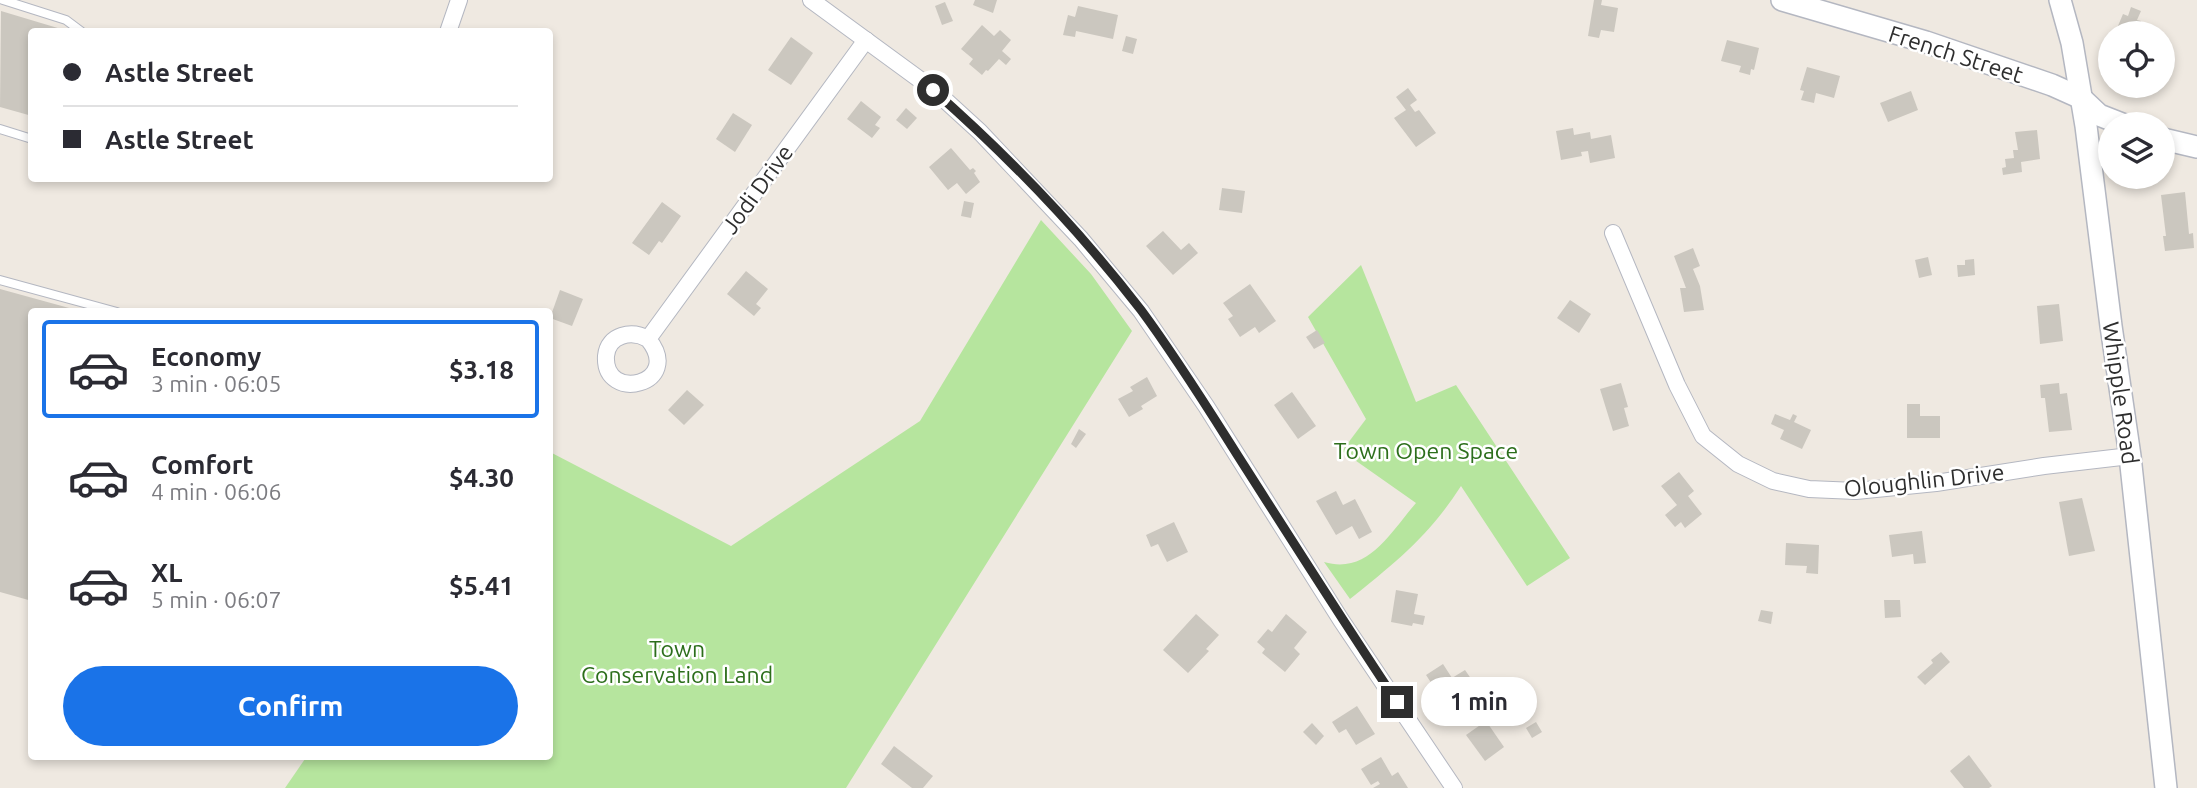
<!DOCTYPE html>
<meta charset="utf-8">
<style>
:root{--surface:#fff;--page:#f7f7f7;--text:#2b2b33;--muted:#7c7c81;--line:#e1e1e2;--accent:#1a73e8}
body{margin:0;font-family:Ubuntu,sans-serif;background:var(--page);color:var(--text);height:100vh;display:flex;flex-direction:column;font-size:26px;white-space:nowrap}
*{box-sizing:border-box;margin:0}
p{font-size:23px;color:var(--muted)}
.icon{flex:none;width:38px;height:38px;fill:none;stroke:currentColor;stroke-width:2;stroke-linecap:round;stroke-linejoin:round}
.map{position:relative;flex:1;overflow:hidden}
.drawer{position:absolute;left:28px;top:308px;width:525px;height:452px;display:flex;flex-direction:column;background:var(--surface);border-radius:7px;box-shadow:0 4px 10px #0003}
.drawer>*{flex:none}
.top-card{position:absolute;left:28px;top:28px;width:525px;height:154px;border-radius:7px;box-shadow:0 4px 10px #0003;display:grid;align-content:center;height:154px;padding:0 35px;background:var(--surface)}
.tools{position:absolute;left:2098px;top:21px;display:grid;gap:14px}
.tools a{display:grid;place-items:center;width:77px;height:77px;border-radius:50%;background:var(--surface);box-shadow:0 4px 10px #0003;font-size:35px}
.end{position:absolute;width:32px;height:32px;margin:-16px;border:9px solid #2e2e2e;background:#fff;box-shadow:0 0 0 4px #fff}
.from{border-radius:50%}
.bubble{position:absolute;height:49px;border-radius:24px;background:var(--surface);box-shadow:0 4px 10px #0003;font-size:23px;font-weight:700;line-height:49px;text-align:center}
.top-card b{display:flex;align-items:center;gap:24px;height:66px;font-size:26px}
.top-card b+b{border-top:2px solid var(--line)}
.top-card i{width:18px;height:18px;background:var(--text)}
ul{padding:12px 0 0;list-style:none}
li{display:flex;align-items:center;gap:21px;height:98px;margin:0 14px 10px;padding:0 21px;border:4px solid transparent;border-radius:7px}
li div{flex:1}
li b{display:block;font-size:26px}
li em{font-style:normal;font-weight:700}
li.active{border-color:var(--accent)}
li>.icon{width:63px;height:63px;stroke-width:1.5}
.button{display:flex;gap:14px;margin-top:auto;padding:14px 35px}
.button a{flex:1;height:80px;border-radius:42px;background:var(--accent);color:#fff;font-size:28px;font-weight:700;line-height:80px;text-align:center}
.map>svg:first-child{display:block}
</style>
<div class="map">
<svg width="2197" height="788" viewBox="0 0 2197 788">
<rect width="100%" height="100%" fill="#efe9e1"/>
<g fill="#b6e59e">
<polygon points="1041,220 1091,274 1132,331 846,788 285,788 307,756 550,756 550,452 731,546 920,421"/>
<path d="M 1361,265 L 1416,402 L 1456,385 L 1570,558 L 1527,586 L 1461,486 C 1429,536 1395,563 1350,599 L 1324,562 C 1368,575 1390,533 1416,503 L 1342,451 L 1366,419 L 1308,317 Z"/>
</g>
<g fill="#cbc7bf">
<polygon points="975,0 997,0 993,13 973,5"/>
<polygon points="1594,0 1602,0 1601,5 1618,8 1614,32 1601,30 1599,38 1588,36"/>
<polygon points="945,2 953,21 942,25 935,6"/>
<polygon points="1078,6 1118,15 1113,39 1076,31 1075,37 1063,35 1068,15 1075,17"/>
<polygon points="2131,7 2141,11 2137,20 2141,21 2136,33 2115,33 2123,14 2128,16"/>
<polygon points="1,11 61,29 61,32 32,32 32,116 0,107"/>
<polygon points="982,25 994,36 1000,30 1011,40 1002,51 1011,59 1006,65 999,59 988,71 986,70 982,75 969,64 973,59 961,49"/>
<polygon points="1126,36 1137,39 1133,54 1122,51"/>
<polygon points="791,37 813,53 791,85 768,70"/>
<polygon points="1727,40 1759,48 1754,70 1751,69 1750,75 1739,72 1741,66 1721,61"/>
<polygon points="1807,67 1840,76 1834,98 1816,93 1814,103 1801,100 1804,91 1800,90"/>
<polygon points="1408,88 1417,100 1410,105 1415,112 1419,110 1436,133 1416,147 1394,118 1406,110 1396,97"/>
<polygon points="1911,91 1918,110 1888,122 1880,103"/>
<polygon points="861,101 881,117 875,125 880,128 872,138 847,119"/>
<polygon points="906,108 917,118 907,129 896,120"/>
<polygon points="733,113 752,125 735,152 716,139"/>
<polygon points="1573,128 1574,135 1590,132 1591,139 1611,135 1615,158 1590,163 1588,151 1581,152 1582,156 1561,160 1556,131"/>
<polygon points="2037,130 2040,159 2021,162 2022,172 2003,175 2002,168 2006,167 2005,159 2014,158 2013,150 2018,150 2015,132"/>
<polygon points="951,148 970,170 973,168 976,171 974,173 980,182 966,194 957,183 948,190 929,167"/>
<polygon points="1222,188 1245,191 1242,213 1219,210"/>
<polygon points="2185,192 2189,234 2193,233 2194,248 2165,251 2163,236 2166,236 2161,195"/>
<polygon points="964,201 974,203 971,218 961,216"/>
<polygon points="662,202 681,216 662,243 659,241 649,255 632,243"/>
<polygon points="1163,231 1181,250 1189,243 1198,253 1173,275 1146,246"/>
<polygon points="1693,248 1700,266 1693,269 1700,286 1704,310 1684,312 1680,288 1686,288 1674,256"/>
<polygon points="1928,257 1932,275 1919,278 1915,260"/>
<polygon points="1974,259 1975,275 1958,277 1957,265 1965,265 1965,260"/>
<polygon points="746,271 768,289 756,304 761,308 754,316 727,294"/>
<polygon points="1250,284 1276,321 1259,333 1255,327 1240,337 1228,319 1233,316 1223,303"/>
<polygon points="0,289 80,311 32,312 32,601 0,592"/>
<polygon points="560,290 583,299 572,326 550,318"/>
<polygon points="1570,300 1591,314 1579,333 1557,318"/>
<polygon points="2059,304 2063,341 2040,344 2037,306"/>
<polygon points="1317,330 1325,343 1314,349 1306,337"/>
<polygon points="1147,377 1157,396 1141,406 1143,409 1129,417 1118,399 1133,391 1130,387"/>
<polygon points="1621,383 1628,407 1624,408 1629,426 1613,431 1600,389"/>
<polygon points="2059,383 2060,394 2067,393 2072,430 2049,432 2045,398 2041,398 2040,385"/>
<polygon points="687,390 704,405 684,425 668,410"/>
<polygon points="1292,392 1316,426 1298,439 1274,405"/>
<polygon points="1907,404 1920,404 1920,416 1940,416 1940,438 1907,438"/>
<polygon points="1775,414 1790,420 1793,414 1797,416 1794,422 1811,430 1802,449 1780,439 1784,430 1771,424"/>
<polygon points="1079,429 1086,434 1076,448 1071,444"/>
<polygon points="1679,472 1694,491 1688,496 1702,514 1685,528 1681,522 1675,527 1665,515 1677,505 1661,486"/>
<polygon points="1336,491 1343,505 1355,499 1372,532 1359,539 1352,526 1336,535 1316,501"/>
<polygon points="2082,498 2095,551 2069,556 2059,502"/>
<polygon points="1174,522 1188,552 1167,562 1158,544 1151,547 1146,535"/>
<polygon points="1922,531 1926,563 1914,564 1913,554 1892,557 1889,535"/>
<polygon points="1786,543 1819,545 1818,574 1806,573 1807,566 1785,565"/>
<polygon points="1396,590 1418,594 1414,614 1425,616 1423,625 1413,623 1412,626 1391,622"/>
<polygon points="1884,600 1900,600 1901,617 1885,618"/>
<polygon points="1761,610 1773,612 1771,624 1758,621"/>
<polygon points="1196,614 1219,635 1206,649 1209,651 1188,673 1163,650"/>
<polygon points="1286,614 1307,632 1294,648 1300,654 1285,672 1262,653 1265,649 1257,642 1268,629 1272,632"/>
<polygon points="1941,652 1950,662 1925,685 1917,677 1933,663 1931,660"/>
<polygon points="1443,664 1452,678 1465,670 1474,683 1461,691 1469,704 1456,713 1447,700 1444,702 1426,675"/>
<polygon points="1357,706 1375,734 1356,745 1346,729 1339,733 1332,722"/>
<polygon points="1486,721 1504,747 1485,761 1466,735"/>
<polygon points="1536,722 1542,732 1532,738 1526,728"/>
<polygon points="1312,723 1324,736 1316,745 1303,732"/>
<polygon points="894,746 933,776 923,788 912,788 881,764"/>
<polygon points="1969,755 1992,786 1989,788 1964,788 1950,771"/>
<polygon points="1381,757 1392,776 1398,772 1408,788 1373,788 1380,784 1378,781 1371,785 1361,769"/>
</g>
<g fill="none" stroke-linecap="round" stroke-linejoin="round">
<g stroke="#b4b7c1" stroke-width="10">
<g id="lane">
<polyline points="3,0 66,20 82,32"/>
<polyline points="0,129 32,139"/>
<polyline points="0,280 117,312"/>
</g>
</g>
<g stroke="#b4b7c1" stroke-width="18">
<g id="street">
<polyline points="811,0 934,90 980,132 1081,239 1141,311 1206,406 1341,620 1454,788"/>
<polyline points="448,32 459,0"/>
<polyline points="1613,233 1677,385 1703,436 1738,464 1773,481 1809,489 1856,491 1936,483 2044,466 2130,456"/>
<path d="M 648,339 C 685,384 603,404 606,356 C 608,334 632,330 648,339 L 866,40"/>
</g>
</g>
<g stroke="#b4b7c1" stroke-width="24">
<g id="secondary">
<polyline points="1782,0 1926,42 2052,85 2081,98 2099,115 2122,124"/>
<polyline points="2060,0 2072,43 2086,126 2111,326 2130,456 2166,788"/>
<polyline points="2163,139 2197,147"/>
</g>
</g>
<use href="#lane" stroke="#fff" stroke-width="8"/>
<use href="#street" stroke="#fff" stroke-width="16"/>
<use href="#secondary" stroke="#fff" stroke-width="21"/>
</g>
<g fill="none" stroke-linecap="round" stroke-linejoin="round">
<path stroke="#2e2e2e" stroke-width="9" d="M 933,90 C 1008,156 1080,231 1141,310 C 1176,357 1207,407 1238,456 C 1291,539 1343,621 1397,702"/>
</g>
<g text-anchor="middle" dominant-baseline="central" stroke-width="5" stroke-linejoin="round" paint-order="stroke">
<g font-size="23" fill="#2e2e2e" stroke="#fff">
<text transform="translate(1956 54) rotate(18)">French Street</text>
<text transform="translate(757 189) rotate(-54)">Jodi Drive</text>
<text transform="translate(2121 393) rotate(82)">Whipple Road</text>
<text transform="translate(1924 480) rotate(-6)">Oloughlin Drive</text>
</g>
<g font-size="23" fill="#2c6e1b" stroke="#fff">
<text x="1426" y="450">Town Open Space</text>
<text x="677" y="648">Town<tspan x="677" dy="26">Conservation Land</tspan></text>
</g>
</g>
</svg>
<div class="tools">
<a><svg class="icon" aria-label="locate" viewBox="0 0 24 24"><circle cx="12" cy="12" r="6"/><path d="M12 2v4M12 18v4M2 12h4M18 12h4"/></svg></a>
<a><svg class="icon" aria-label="layers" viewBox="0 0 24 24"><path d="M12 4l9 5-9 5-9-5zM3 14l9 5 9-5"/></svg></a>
</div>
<i class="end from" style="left:933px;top:90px"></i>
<i class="end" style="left:1397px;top:702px"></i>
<div class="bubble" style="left:1421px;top:677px;width:116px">1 min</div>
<div class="top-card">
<b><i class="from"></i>Astle Street</b>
<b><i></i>Astle Street</b>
</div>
<section class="drawer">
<ul>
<li class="active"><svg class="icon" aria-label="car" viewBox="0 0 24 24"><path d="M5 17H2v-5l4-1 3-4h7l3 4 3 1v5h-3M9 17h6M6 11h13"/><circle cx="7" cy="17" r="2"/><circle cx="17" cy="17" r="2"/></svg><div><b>Economy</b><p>3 min · 06:05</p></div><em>$3.18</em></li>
<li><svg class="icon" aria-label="car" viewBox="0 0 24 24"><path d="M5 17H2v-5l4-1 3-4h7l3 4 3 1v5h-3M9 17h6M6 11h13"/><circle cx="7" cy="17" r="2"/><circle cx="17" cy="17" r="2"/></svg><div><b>Comfort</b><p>4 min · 06:06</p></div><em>$4.30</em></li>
<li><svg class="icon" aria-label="car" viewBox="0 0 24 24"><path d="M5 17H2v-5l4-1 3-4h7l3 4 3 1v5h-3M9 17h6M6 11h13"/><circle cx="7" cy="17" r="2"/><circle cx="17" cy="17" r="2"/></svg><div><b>XL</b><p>5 min · 06:07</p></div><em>$5.41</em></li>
</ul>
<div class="button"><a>Confirm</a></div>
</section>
</div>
